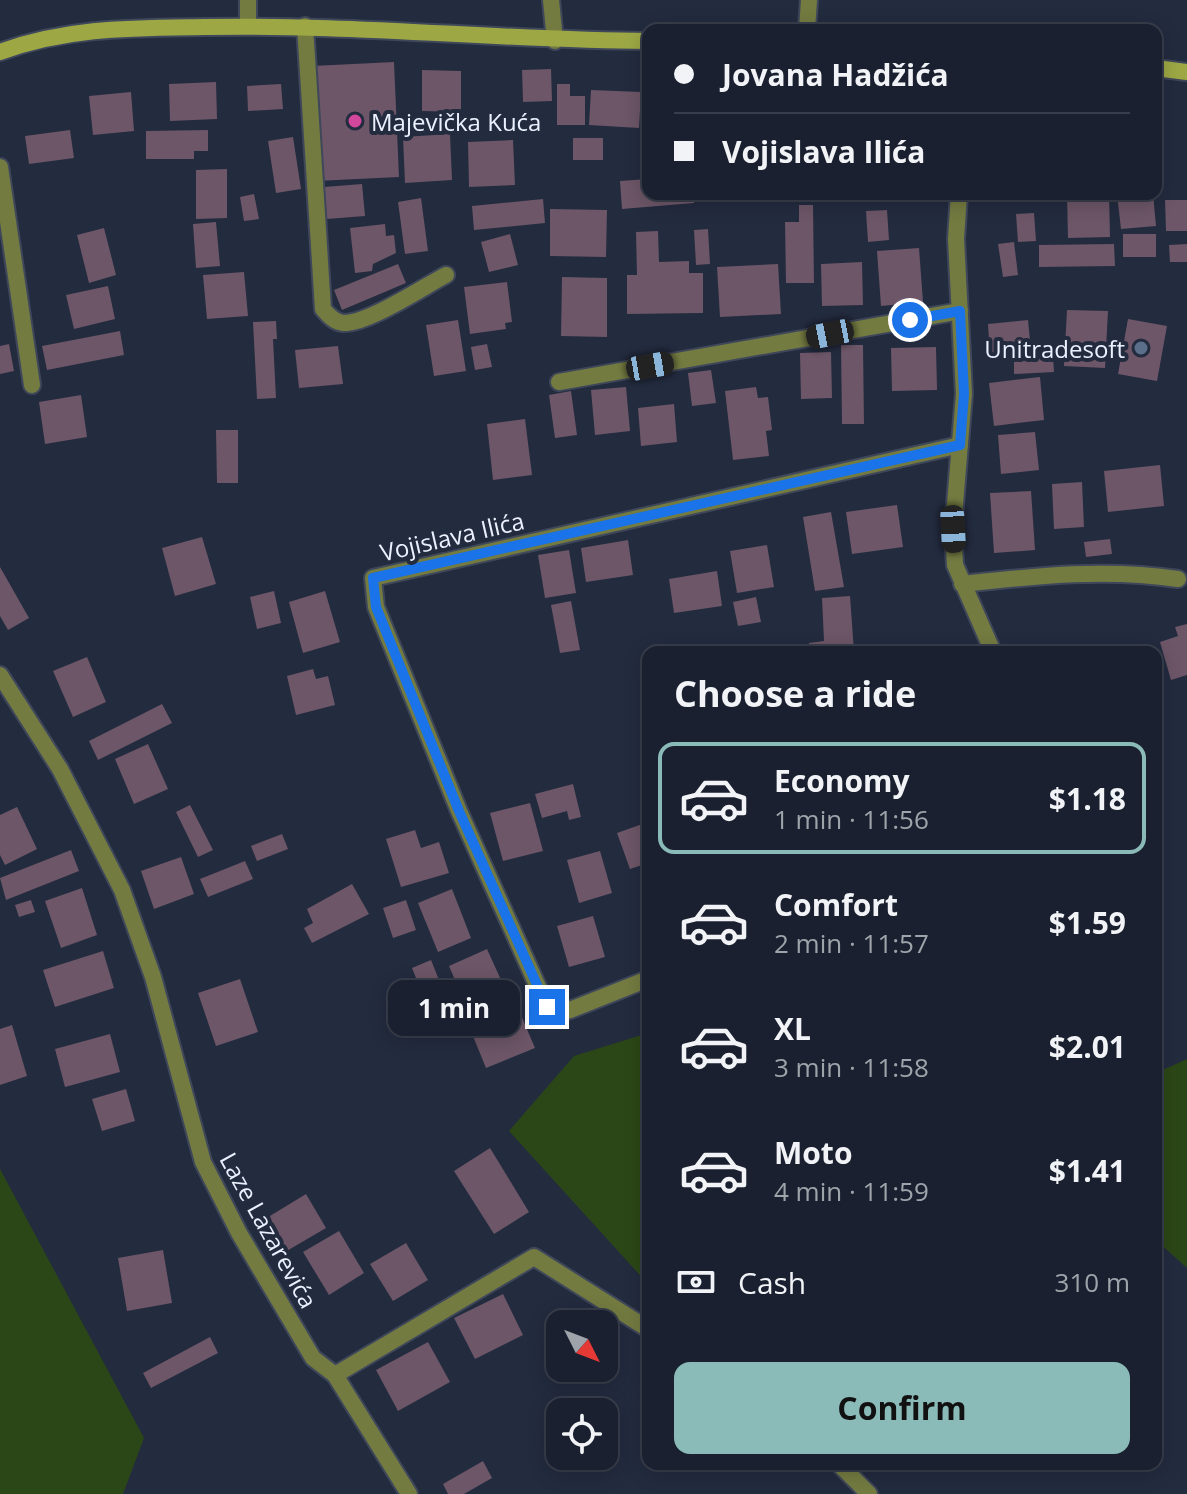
<!DOCTYPE html>
<meta charset="utf-8">
<style>
:root{--surface:#1a202f;--page:#232837;--text:#f1f3f6;--muted:#9fa3aa;--line:#383e4b;--accent:#8bbbb9}
body{margin:0;font-family:"Open Sans",sans-serif;background:var(--page);color:var(--text);height:100vh;display:flex;flex-direction:column;font-size:30px;white-space:nowrap}
*{box-sizing:border-box;margin:0}
p{font-size:26px;color:var(--muted)}
.icon{flex:none;width:44px;height:44px;fill:none;stroke:currentColor;stroke-width:2;stroke-linecap:round;stroke-linejoin:round}
.map{position:relative;flex:1;overflow:hidden}
.drawer{position:absolute;left:642px;top:646px;width:520px;height:824px;display:flex;flex-direction:column;background:var(--surface);border-radius:16px;box-shadow:0 4px 20px #0003,0 0 0 2px var(--line)}
.drawer>*{flex:none}
.top-card{position:absolute;left:642px;top:24px;width:520px;height:176px;border-radius:16px;box-shadow:0 4px 20px #0003,0 0 0 2px var(--line);display:grid;align-content:center;height:176px;padding:0 32px;background:var(--surface)}
.needle{width:52px;rotate:132deg}
.tools{position:absolute;left:546px;top:1310px;display:grid;gap:16px}
.tools a{display:grid;place-items:center;width:72px;height:72px;border-radius:16px;background:var(--surface);box-shadow:0 4px 20px #0003,0 0 0 2px var(--line);font-size:40px}
.end{position:absolute;width:36px;height:36px;margin:-18px;border:10px solid #1a73e8;background:#fff;box-shadow:0 0 0 4px #fff}
.from{border-radius:50%}
.bubble{position:absolute;height:56px;border-radius:16px;background:var(--surface);box-shadow:0 4px 20px #0003,0 0 0 2px var(--line);font-size:26px;font-weight:700;line-height:56px;text-align:center}
.car{position:absolute;width:24px;height:48px;margin:-24px -12px;border-radius:10px;box-shadow:0 0 6px 2px #0007;background:linear-gradient(#222 24%,#8ab4d8 0 40%,#222 0 76%,#8ab4d8 0 86%,#222 0)}
.top-card b{display:flex;align-items:center;gap:28px;height:76px;font-size:30px}
.top-card b+b{border-top:2px solid var(--line)}
.top-card i{width:20px;height:20px;background:var(--text)}
ul{padding:0;list-style:none}
li{display:flex;align-items:center;gap:24px;height:112px;margin:0 16px 12px;padding:0 16px;border:4px solid transparent;border-radius:16px}
li div{flex:1}
li b{display:block;font-size:30px}
li em{font-style:normal;font-weight:700}
li.selected{border-color:var(--accent)}
li>.icon{width:72px;height:72px;stroke-width:1.5}
h2{padding:0 32px;font-size:36px;line-height:96px}
.pay{display:flex;align-items:center;gap:20px;height:88px;padding:0 32px;font-size:30px}
.pay p{margin-inline-start:auto}
.primary-button{display:flex;gap:16px;margin-top:auto;padding:16px 32px}
.primary-button a{flex:1;height:92px;border-radius:16px;background:var(--accent);color:#111;font-size:32px;font-weight:700;line-height:92px;text-align:center}
.map>svg:first-child{display:block}
</style>
<div class="map">
<svg width="1187" height="1494" viewBox="0 0 1187 1494">
<rect width="100%" height="100%" fill="#232b3f"/>
<g fill="#2c4717">
<polygon points="648,1033 648,1284 509,1131 574,1056"/>
<polygon points="1187,1059 1187,1268 1156,1240 1156,1073"/>
<polygon points="0,1169 144,1438 123,1494 0,1494"/>
</g>
<g fill="#6c5667">
<polygon points="394,62 399,177 316,181 312,66"/>
<polygon points="551,69 552,101 523,102 522,70"/>
<polygon points="422,70 461,71 461,112 422,111"/>
<polygon points="216,82 217,119 170,121 169,84"/>
<polygon points="281,84 283,109 248,111 247,86"/>
<polygon points="557,84 570,84 570,96 585,96 585,125 557,125"/>
<polygon points="591,90 641,92 639,128 589,125"/>
<polygon points="131,92 134,131 93,135 89,96"/>
<polygon points="70,130 74,158 29,164 25,136"/>
<polygon points="208,130 208,151 194,151 194,159 146,159 146,131"/>
<polygon points="450,134 452,180 405,183 403,137"/>
<polygon points="293,137 301,189 276,193 268,141"/>
<rect x="573" y="138" width="30" height="22"/>
<polygon points="513,140 515,185 469,187 468,142"/>
<polygon points="227,169 227,218 196,219 196,170"/>
<polygon points="648,179 648,194 694,194 694,203 622,209 620,181"/>
<polygon points="362,184 365,216 327,219 324,187"/>
<polygon points="254,194 259,219 244,221 240,197"/>
<polygon points="1067,194 1109,194 1110,237 1068,238"/>
<polygon points="1117,194 1153,194 1156,226 1121,229"/>
<polygon points="421,198 428,251 405,254 398,202"/>
<polygon points="543,199 545,223 474,230 472,206"/>
<polygon points="1165,200 1187,200 1187,231 1166,231"/>
<polygon points="799,205 813,205 814,283 786,283 785,222 799,222"/>
<polygon points="550,209 607,210 606,257 550,256"/>
<polygon points="887,210 889,240 868,242 866,211"/>
<polygon points="1034,213 1036,241 1018,242 1016,214"/>
<polygon points="216,222 220,266 196,268 193,224"/>
<polygon points="385,224 386,236 394,235 396,253 373,264 372,271 355,273 350,228"/>
<polygon points="104,228 116,275 89,283 77,235"/>
<polygon points="708,229 710,264 696,265 694,230"/>
<polygon points="658,231 659,262 689,261 689,273 703,273 703,313 627,314 627,275 637,275 636,232"/>
<polygon points="510,234 518,265 489,272 481,242"/>
<rect x="1123" y="234" width="33" height="23"/>
<polygon points="1014,242 1018,275 1003,277 998,244"/>
<polygon points="1114,244 1115,266 1039,267 1039,245"/>
<polygon points="1187,244 1187,262 1170,262 1169,245"/>
<polygon points="919,248 923,302 881,306 877,251"/>
<polygon points="862,262 863,305 822,306 821,264"/>
<polygon points="398,264 406,283 342,310 334,290"/>
<polygon points="778,264 781,314 720,317 717,267"/>
<polygon points="244,272 248,316 207,319 203,275"/>
<polygon points="562,277 607,278 607,337 561,336"/>
<polygon points="507,282 512,322 505,323 506,329 470,334 464,287"/>
<polygon points="108,286 115,319 74,329 66,295"/>
<polygon points="1067,310 1108,311 1105,368 1064,366"/>
<polygon points="1128,319 1167,326 1157,381 1118,374"/>
<polygon points="458,320 466,371 434,376 426,325"/>
<polygon points="1028,320 1031,351 990,355 988,324"/>
<polygon points="276,321 277,339 273,339 276,398 257,399 253,322"/>
<polygon points="120,331 124,355 47,370 42,346"/>
<polygon points="9,344 14,371 0,374 0,346"/>
<polygon points="487,344 492,367 475,370 471,347"/>
<polygon points="841,345 863,345 864,424 842,424"/>
<polygon points="338,346 343,384 299,388 295,350"/>
<polygon points="936,347 937,390 892,391 891,348"/>
<polygon points="831,352 832,398 801,399 800,353"/>
<polygon points="1053,357 1054,372 1014,374 1014,359"/>
<polygon points="711,370 716,403 692,406 688,373"/>
<polygon points="1040,377 1044,420 994,426 989,383"/>
<polygon points="626,387 630,431 595,435 591,390"/>
<polygon points="756,387 758,398 768,397 772,430 766,431 769,456 733,460 725,391"/>
<polygon points="571,391 577,435 555,438 549,395"/>
<polygon points="81,395 87,437 45,444 39,402"/>
<polygon points="674,404 677,442 641,446 638,408"/>
<polygon points="525,419 532,475 493,480 487,424"/>
<polygon points="216,430 238,430 238,483 217,483"/>
<polygon points="1035,432 1039,470 1001,474 998,435"/>
<polygon points="1160,465 1164,506 1108,512 1104,471"/>
<polygon points="1082,482 1084,527 1054,529 1052,484"/>
<polygon points="1031,491 1035,550 994,553 990,493"/>
<polygon points="897,505 903,547 852,554 846,512"/>
<polygon points="831,512 844,587 815,591 803,517"/>
<polygon points="202,537 216,584 175,596 162,548"/>
<polygon points="1110,539 1112,554 1086,557 1084,542"/>
<polygon points="628,540 633,575 586,582 581,548"/>
<polygon points="767,545 774,587 737,593 730,551"/>
<polygon points="569,550 576,593 545,598 538,555"/>
<polygon points="0,567 29,618 8,630 0,616"/>
<polygon points="717,571 722,606 674,613 669,579"/>
<polygon points="274,591 281,623 257,629 250,597"/>
<polygon points="325,591 340,642 303,653 289,602"/>
<polygon points="850,596 854,652 809,652 809,643 824,641 822,598"/>
<polygon points="756,597 761,622 738,626 733,602"/>
<polygon points="571,601 580,650 560,653 551,605"/>
<polygon points="1187,624 1187,675 1171,680 1160,642 1178,636 1175,627"/>
<polygon points="87,657 106,702 73,717 53,671"/>
<polygon points="313,669 316,679 328,676 335,705 296,715 287,676"/>
<polygon points="162,704 172,723 98,760 89,741"/>
<polygon points="148,744 168,789 134,804 115,759"/>
<polygon points="573,784 581,817 569,820 567,811 542,818 535,794"/>
<polygon points="530,803 543,851 503,861 490,813"/>
<polygon points="190,805 213,850 198,857 176,812"/>
<polygon points="17,807 37,849 5,865 0,855 0,815"/>
<polygon points="648,822 648,863 630,869 617,833"/>
<polygon points="415,830 421,848 439,842 449,873 401,887 386,839"/>
<polygon points="282,834 288,849 257,861 251,846"/>
<polygon points="71,850 79,871 6,900 0,878"/>
<polygon points="600,851 612,893 579,903 567,860"/>
<polygon points="181,857 194,894 154,909 141,871"/>
<polygon points="245,861 253,879 208,897 200,879"/>
<polygon points="352,884 369,914 312,943 304,928 313,923 307,909"/>
<polygon points="82,888 97,935 61,948 45,901"/>
<polygon points="452,889 471,938 438,952 418,903"/>
<polygon points="31,900 35,912 19,917 15,905"/>
<polygon points="406,900 416,930 393,938 383,908"/>
<polygon points="593,916 605,957 569,967 557,926"/>
<polygon points="487,949 506,991 467,1008 449,966"/>
<polygon points="103,951 114,988 55,1007 43,970"/>
<polygon points="431,960 441,985 422,993 412,968"/>
<polygon points="240,979 258,1032 216,1046 198,993"/>
<polygon points="514,999 535,1048 486,1068 466,1019"/>
<polygon points="12,1025 27,1076 0,1085 0,1029"/>
<polygon points="110,1034 120,1072 65,1087 55,1049"/>
<polygon points="126,1089 135,1121 102,1131 92,1099"/>
<polygon points="490,1148 529,1212 494,1234 454,1171"/>
<polygon points="306,1194 326,1228 285,1252 265,1219"/>
<polygon points="339,1231 364,1273 329,1295 303,1252"/>
<polygon points="406,1243 428,1280 393,1301 370,1264"/>
<polygon points="163,1250 172,1303 127,1311 118,1258"/>
<polygon points="503,1294 523,1335 475,1359 454,1318"/>
<polygon points="210,1337 218,1353 151,1388 143,1373"/>
<polygon points="428,1342 450,1382 398,1411 376,1370"/>
<polygon points="483,1461 492,1478 464,1494 448,1494 443,1484"/>
</g>
<g fill="none" stroke-linecap="round" stroke-linejoin="round">
<g stroke="#3f475a" stroke-width="20">
<g id="service">
<path d="M 305,26 L 323,309 C 328,315 334,322 343,323 C 368,324 423,287 446,275"/>
<polyline points="0,167 32,385"/>
</g>
</g>
<g stroke="#3f475a" stroke-width="20">
<g id="minor">
<polyline points="248,0 248,26"/>
<polyline points="551,0 555,41"/>
<polyline points="807,30 809,0"/>
<polyline points="959,194 956,239 964,394 953,529 955,565 993,652"/>
<polyline points="559,382 960,311"/>
<path d="M 962,584 C 1036,576 1104,568 1178,579"/>
<polyline points="0,675 60,769 122,890 153,977 203,1162 239,1233 313,1358 335,1375 534,1257 648,1329"/>
<polyline points="648,979 570,1010 557,1012 547,1007 459,811 376,607 373,578 960,445"/>
<polyline points="335,1375 409,1494"/>
<polyline points="839,1464 869,1494"/>
</g>
</g>
<g stroke="#3f475a" stroke-width="20">
<g id="secondary">
<path d="M 0,52 C 67,27 133,28 204,27 C 352,24 500,40 648,41"/>
<polyline points="1156,68 1187,72"/>
</g>
</g>
<use href="#service" stroke="#747b41" stroke-width="16"/>
<use href="#minor" stroke="#747b41" stroke-width="16"/>
<use href="#secondary" stroke="#9da845" stroke-width="16"/>
</g>
<g fill="none" stroke-linecap="round" stroke-linejoin="round">
<polyline stroke="#1a73e8" stroke-width="10" points="547,1007 459,811 376,607 373,578 960,445 964,394 960,311 910,320"/>
</g>
<circle fill="#d1479c" stroke="#232b3f" stroke-width="3" cx="355" cy="121" r="8"/>
<circle fill="#5c6f8a" stroke="#232b3f" stroke-width="3" cx="1141" cy="348" r="8"/>
<g text-anchor="middle" dominant-baseline="central" stroke-width="8" stroke-linejoin="round" paint-order="stroke">
<g font-size="24" fill="#ebf1ff" stroke="#232b3f" text-anchor="start">
<text x="371" y="121">Majevička Kuća</text>
<text x="1125" y="348" text-anchor="end">Unitradesoft</text>
</g>
<g font-size="24" fill="#ebf1ff" stroke="#232b3f">
<text transform="translate(452 536) rotate(-13)">Vojislava Ilića</text>
<text transform="translate(269 1230) rotate(61)">Laze Lazarevića</text>
</g>
</g>
</svg>
<div class="tools">
<a><svg class="needle" viewBox="-14 -14 28 28"><path d="M0-13l5 13h-10z" fill="#e53935"/><path d="M0 13l5-13h-10z" fill="#9fa3aa"/></svg></a>
<a><svg class="icon" aria-label="locate" viewBox="0 0 24 24"><circle cx="12" cy="12" r="6"/><path d="M12 2v4M12 18v4M2 12h4M18 12h4"/></svg></a>
</div>
<i class="end from" style="left:910px;top:320px"></i>
<i class="end" style="left:547px;top:1007px"></i>
<div class="bubble" style="left:388px;top:980px;width:132px">1 min</div>
<i class="car" style="left:830px;top:334px;rotate:259deg"></i>
<i class="car" style="left:650px;top:366px;rotate:80deg"></i>
<i class="car" style="left:953px;top:529px;rotate:177deg"></i>
<div class="top-card">
<b><i class="from"></i>Jovana Hadžića</b>
<b><i></i>Vojislava Ilića</b>
</div>
<section class="drawer">
<h2>Choose a ride</h2>
<ul>
<li class="selected"><svg class="icon" aria-label="car" viewBox="0 0 24 24"><path d="M5 17H2v-5l4-1 3-4h7l3 4 3 1v5h-3M9 17h6M6 11h13"/><circle cx="7" cy="17" r="2"/><circle cx="17" cy="17" r="2"/></svg><div><b>Economy</b><p>1 min · 11:56</p></div><em>$1.18</em></li>
<li><svg class="icon" aria-label="car" viewBox="0 0 24 24"><path d="M5 17H2v-5l4-1 3-4h7l3 4 3 1v5h-3M9 17h6M6 11h13"/><circle cx="7" cy="17" r="2"/><circle cx="17" cy="17" r="2"/></svg><div><b>Comfort</b><p>2 min · 11:57</p></div><em>$1.59</em></li>
<li><svg class="icon" aria-label="car" viewBox="0 0 24 24"><path d="M5 17H2v-5l4-1 3-4h7l3 4 3 1v5h-3M9 17h6M6 11h13"/><circle cx="7" cy="17" r="2"/><circle cx="17" cy="17" r="2"/></svg><div><b>XL</b><p>3 min · 11:58</p></div><em>$2.01</em></li>
<li><svg class="icon" aria-label="car" viewBox="0 0 24 24"><path d="M5 17H2v-5l4-1 3-4h7l3 4 3 1v5h-3M9 17h6M6 11h13"/><circle cx="7" cy="17" r="2"/><circle cx="17" cy="17" r="2"/></svg><div><b>Moto</b><p>4 min · 11:59</p></div><em>$1.41</em></li>
</ul>
<div class="pay"><svg class="icon" aria-label="cash" viewBox="0 0 24 24"><path d="M3 7h18v10H3z"/><circle cx="12" cy="12" r="2"/></svg>Cash<p>310 m</p></div>
<div class="primary-button"><a>Confirm</a></div>
</section>
</div>
